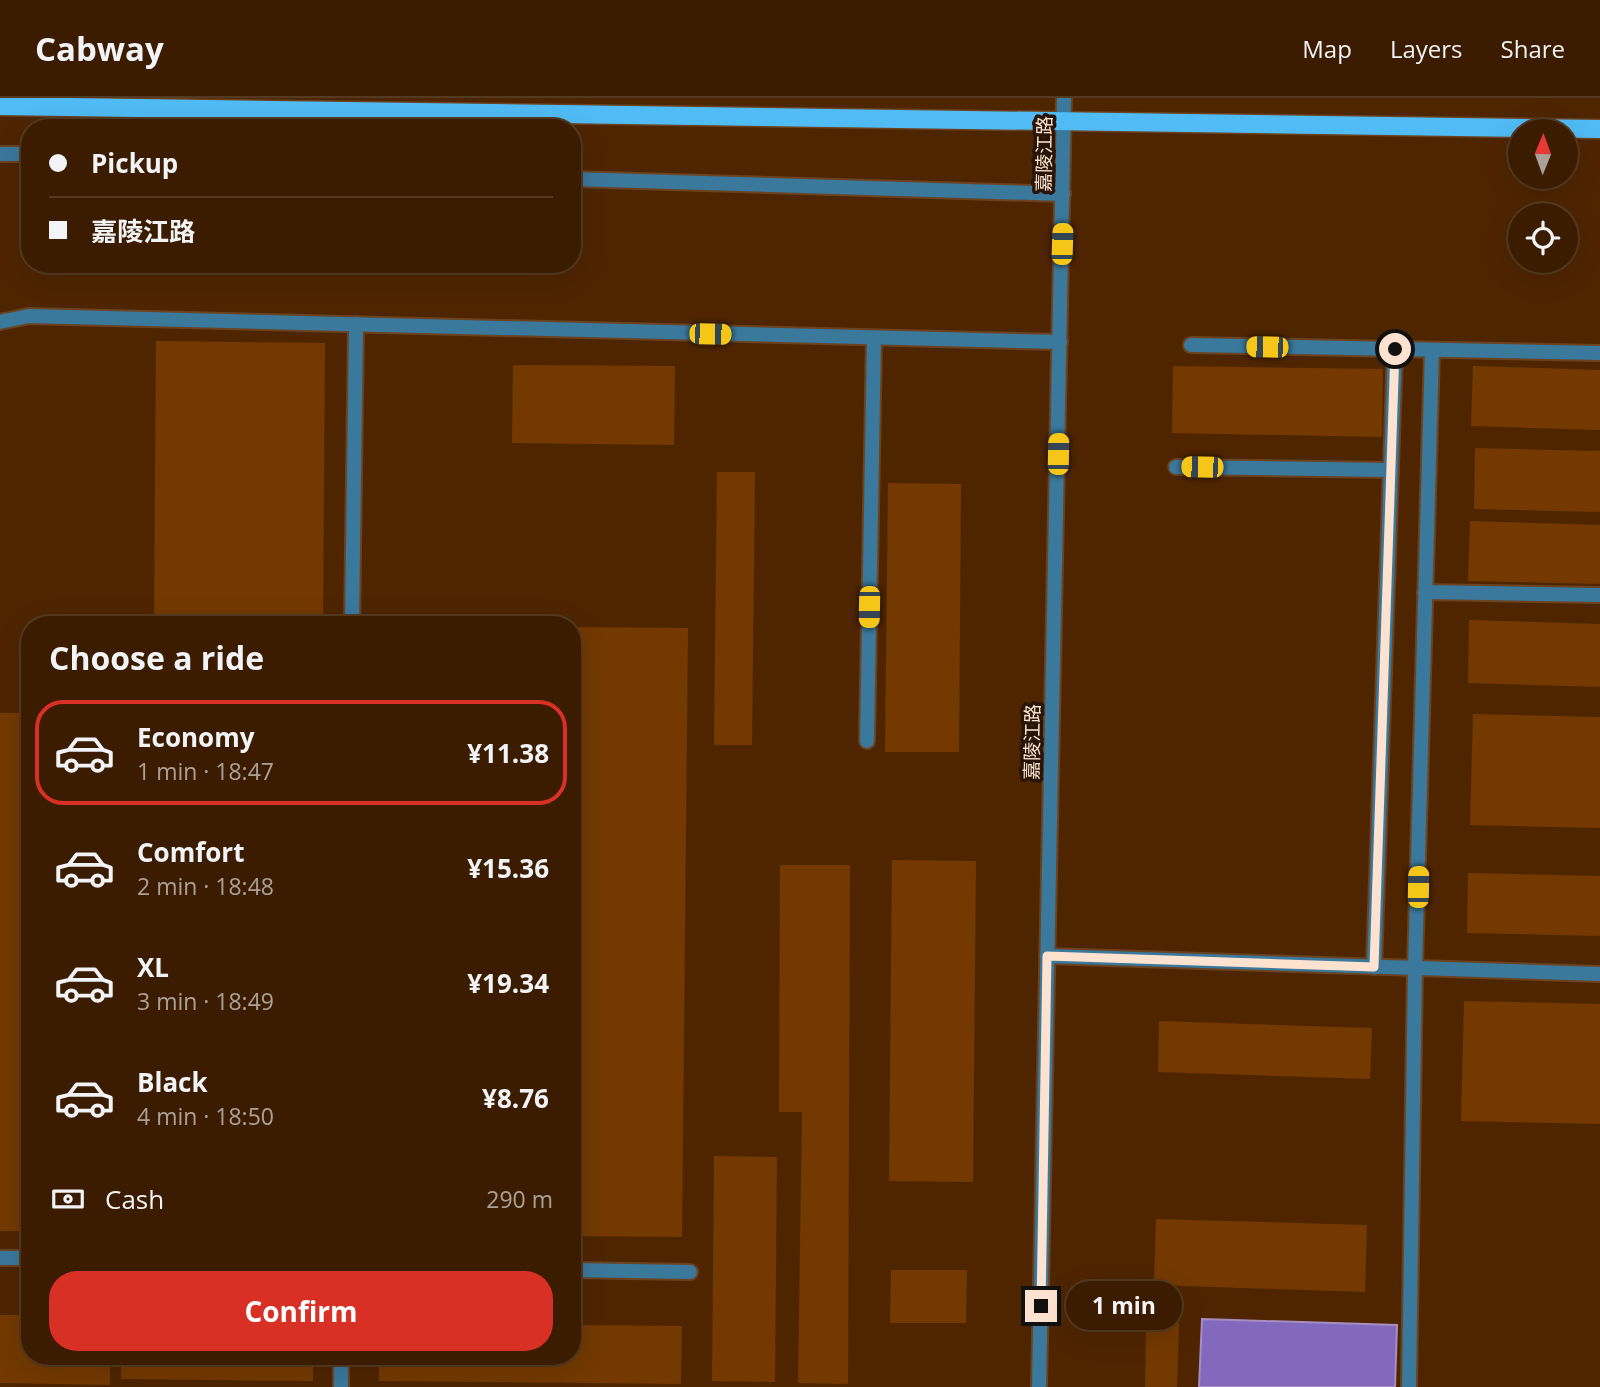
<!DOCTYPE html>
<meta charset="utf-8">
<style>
:root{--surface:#3b1c00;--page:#42250a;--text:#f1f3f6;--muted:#aca199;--line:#543a22;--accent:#d93025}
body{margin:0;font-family:"Open Sans","Noto Sans SC",sans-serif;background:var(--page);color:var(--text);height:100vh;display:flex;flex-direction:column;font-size:26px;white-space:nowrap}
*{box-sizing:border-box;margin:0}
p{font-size:23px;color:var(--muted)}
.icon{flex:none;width:38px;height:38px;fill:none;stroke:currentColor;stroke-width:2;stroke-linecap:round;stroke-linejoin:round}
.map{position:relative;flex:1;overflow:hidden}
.details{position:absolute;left:21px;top:518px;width:560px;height:749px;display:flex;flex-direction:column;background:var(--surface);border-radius:28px;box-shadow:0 7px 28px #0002,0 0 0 2px var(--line)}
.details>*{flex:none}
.banner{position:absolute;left:21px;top:21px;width:560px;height:154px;border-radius:28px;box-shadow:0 7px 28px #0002,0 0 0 2px var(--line);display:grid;align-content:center;height:154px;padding:0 28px;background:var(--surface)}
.needle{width:46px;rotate:1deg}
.tools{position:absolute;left:1508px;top:21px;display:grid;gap:14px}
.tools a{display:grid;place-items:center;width:70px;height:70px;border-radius:50%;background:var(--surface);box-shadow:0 7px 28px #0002,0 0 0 2px var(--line);font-size:35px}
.end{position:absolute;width:32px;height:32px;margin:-16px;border:9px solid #fde2cf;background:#111;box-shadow:0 0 0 4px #111}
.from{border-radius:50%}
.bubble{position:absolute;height:49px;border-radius:24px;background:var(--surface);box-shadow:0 7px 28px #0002,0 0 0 2px var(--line);font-size:23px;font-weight:700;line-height:49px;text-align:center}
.car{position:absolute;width:21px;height:42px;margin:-21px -10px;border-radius:9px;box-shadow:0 0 5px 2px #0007;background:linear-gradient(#f5c518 24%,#345 0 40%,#f5c518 0 76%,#345 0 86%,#f5c518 0)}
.banner b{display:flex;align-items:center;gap:24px;height:66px;font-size:26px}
.banner b+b{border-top:2px solid var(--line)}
.banner i{width:18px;height:18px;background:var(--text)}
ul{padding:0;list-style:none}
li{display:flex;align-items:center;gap:21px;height:105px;margin:0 14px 10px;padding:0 14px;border:4px solid transparent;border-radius:28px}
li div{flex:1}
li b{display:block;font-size:26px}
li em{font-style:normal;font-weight:700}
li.on{border-color:var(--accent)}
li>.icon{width:63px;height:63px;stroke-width:1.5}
h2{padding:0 28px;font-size:32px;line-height:84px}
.pay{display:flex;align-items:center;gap:18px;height:77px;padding:0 28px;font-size:26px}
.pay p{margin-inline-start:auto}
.cta{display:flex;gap:14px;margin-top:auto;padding:14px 28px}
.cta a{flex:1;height:80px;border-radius:28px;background:var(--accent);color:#fff;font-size:28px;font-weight:700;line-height:80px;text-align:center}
header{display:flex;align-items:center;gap:42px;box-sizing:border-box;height:98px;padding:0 35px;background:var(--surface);border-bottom:2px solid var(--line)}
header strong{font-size:33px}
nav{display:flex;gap:38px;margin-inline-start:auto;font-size:24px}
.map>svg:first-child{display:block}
</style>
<header>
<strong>Cabway</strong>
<nav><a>Map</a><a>Layers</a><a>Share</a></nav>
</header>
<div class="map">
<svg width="1600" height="1289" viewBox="0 0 1600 1289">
<rect width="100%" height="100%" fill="#4f2500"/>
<polygon fill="#8269bd" stroke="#a78dc2" stroke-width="2" points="1202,1221 1397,1227 1395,1289 1199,1289"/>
<g fill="#733900">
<polygon points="156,243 325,245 323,527 154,527"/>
<polygon points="513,267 675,268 674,347 512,345"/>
<polygon points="1173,268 1383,271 1382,339 1172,335"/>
<polygon points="1473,268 1600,272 1600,332 1471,328"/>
<polygon points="1475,350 1600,353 1600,414 1474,411"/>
<polygon points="717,374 755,374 752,647 714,647"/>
<polygon points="888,385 961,386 959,654 885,654"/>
<polygon points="1470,423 1600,427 1600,486 1468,483"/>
<polygon points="1469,522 1600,526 1600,589 1468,585"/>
<polygon points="572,529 688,530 682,1139 572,1138"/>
<rect x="0" y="615" width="30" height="518"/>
<polygon points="1473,616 1600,619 1600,730 1470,727"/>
<polygon points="892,762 976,763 973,1084 889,1083"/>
<polygon points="780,767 850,767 848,1286 798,1285 802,1014 779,1014"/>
<polygon points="1468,775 1600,778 1600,838 1467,835"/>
<polygon points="1464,903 1600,906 1600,1026 1461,1023"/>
<polygon points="1159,923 1372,930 1370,981 1158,974"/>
<polygon points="714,1058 777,1059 775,1284 712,1283"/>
<polygon points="1156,1121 1367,1127 1365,1194 1154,1187"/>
<polygon points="891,1172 967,1172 966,1225 890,1225"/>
<polygon points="0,1217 30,1217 30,1258 110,1258 110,1287 0,1285"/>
<polygon points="1146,1224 1179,1225 1177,1289 1145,1289"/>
<polygon points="572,1227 682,1228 681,1286 379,1283 379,1258 572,1258"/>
<polygon points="121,1258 313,1258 313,1283 121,1281"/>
</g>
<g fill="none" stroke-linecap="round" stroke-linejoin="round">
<g stroke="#6b4321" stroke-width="18">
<g id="service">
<polyline points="0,56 30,56"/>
<polyline points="572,81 1063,96"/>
<polyline points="0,224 29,218 1060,244"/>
<polyline points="1191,247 1600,255"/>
<polyline points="1176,369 1391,372"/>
<polyline points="1425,494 1600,497"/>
<polyline points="352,527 356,226"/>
<polyline points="867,643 874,240"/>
<polyline points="1047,858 1600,876"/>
<polyline points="1374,869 1395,251"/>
<polyline points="0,1160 30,1160"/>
<polyline points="572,1172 690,1174"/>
<polyline points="341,1289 341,1258"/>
<polyline points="1409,1289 1415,870 1432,252"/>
</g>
</g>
<g stroke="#6b4321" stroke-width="18">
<polyline id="tertiary" points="1039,1289 1064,0"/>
</g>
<g stroke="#6b4321" stroke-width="21">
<polyline id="primary" points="0,8 1600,31"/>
</g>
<use href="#service" stroke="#3a789c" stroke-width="14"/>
<use href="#tertiary" stroke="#3a789c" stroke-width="14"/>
<use href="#primary" stroke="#51bbf5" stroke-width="18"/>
</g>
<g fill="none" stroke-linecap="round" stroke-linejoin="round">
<polyline stroke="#fde2cf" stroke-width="9" points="1041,1208 1047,858 1374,869 1395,251"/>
</g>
<g text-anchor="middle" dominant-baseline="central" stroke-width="7" stroke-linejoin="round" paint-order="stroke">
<g font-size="19" fill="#fde2cf" stroke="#281507">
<text transform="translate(1044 56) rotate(-89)">嘉陵江路</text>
<text transform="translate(1032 644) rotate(-89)">嘉陵江路</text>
</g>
</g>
</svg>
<div class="tools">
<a><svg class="needle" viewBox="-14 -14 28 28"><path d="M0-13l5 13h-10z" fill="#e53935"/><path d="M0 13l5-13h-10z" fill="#aca199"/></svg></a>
<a><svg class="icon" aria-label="locate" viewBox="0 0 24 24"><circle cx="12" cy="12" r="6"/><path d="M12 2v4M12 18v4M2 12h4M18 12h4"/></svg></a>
</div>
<i class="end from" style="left:1395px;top:251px"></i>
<i class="end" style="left:1041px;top:1208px"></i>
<div class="bubble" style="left:1066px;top:1183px;width:116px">1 min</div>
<i class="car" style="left:1062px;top:146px;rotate:2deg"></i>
<i class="car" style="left:710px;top:236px;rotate:91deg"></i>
<i class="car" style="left:1267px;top:249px;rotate:271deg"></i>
<i class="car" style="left:1058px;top:356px;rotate:1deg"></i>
<i class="car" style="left:1202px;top:369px;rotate:271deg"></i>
<i class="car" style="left:869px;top:509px;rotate:181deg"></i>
<i class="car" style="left:1418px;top:789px;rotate:1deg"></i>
<div class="banner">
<b><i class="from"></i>Pickup</b>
<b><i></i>嘉陵江路</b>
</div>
<section class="details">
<h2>Choose a ride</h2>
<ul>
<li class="on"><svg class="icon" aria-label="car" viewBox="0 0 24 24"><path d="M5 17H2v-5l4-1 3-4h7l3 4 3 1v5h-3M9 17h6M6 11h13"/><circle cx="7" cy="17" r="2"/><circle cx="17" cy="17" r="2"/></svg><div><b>Economy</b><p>1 min · 18:47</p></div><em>¥11.38</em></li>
<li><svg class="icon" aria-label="car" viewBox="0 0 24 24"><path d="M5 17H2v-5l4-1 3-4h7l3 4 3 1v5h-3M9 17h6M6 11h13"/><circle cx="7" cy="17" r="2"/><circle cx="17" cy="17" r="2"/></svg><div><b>Comfort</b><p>2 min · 18:48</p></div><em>¥15.36</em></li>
<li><svg class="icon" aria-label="car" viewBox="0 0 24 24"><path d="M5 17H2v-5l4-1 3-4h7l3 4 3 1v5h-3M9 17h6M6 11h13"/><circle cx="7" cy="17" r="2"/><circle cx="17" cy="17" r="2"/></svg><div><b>XL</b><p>3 min · 18:49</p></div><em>¥19.34</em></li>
<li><svg class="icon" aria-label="car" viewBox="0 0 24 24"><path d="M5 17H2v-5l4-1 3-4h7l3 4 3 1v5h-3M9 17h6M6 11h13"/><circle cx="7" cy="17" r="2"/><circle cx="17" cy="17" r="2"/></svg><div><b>Black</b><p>4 min · 18:50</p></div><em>¥8.76</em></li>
</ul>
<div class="pay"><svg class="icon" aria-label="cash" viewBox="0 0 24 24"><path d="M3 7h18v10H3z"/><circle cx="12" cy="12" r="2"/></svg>Cash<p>290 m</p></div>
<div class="cta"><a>Confirm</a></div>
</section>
</div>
